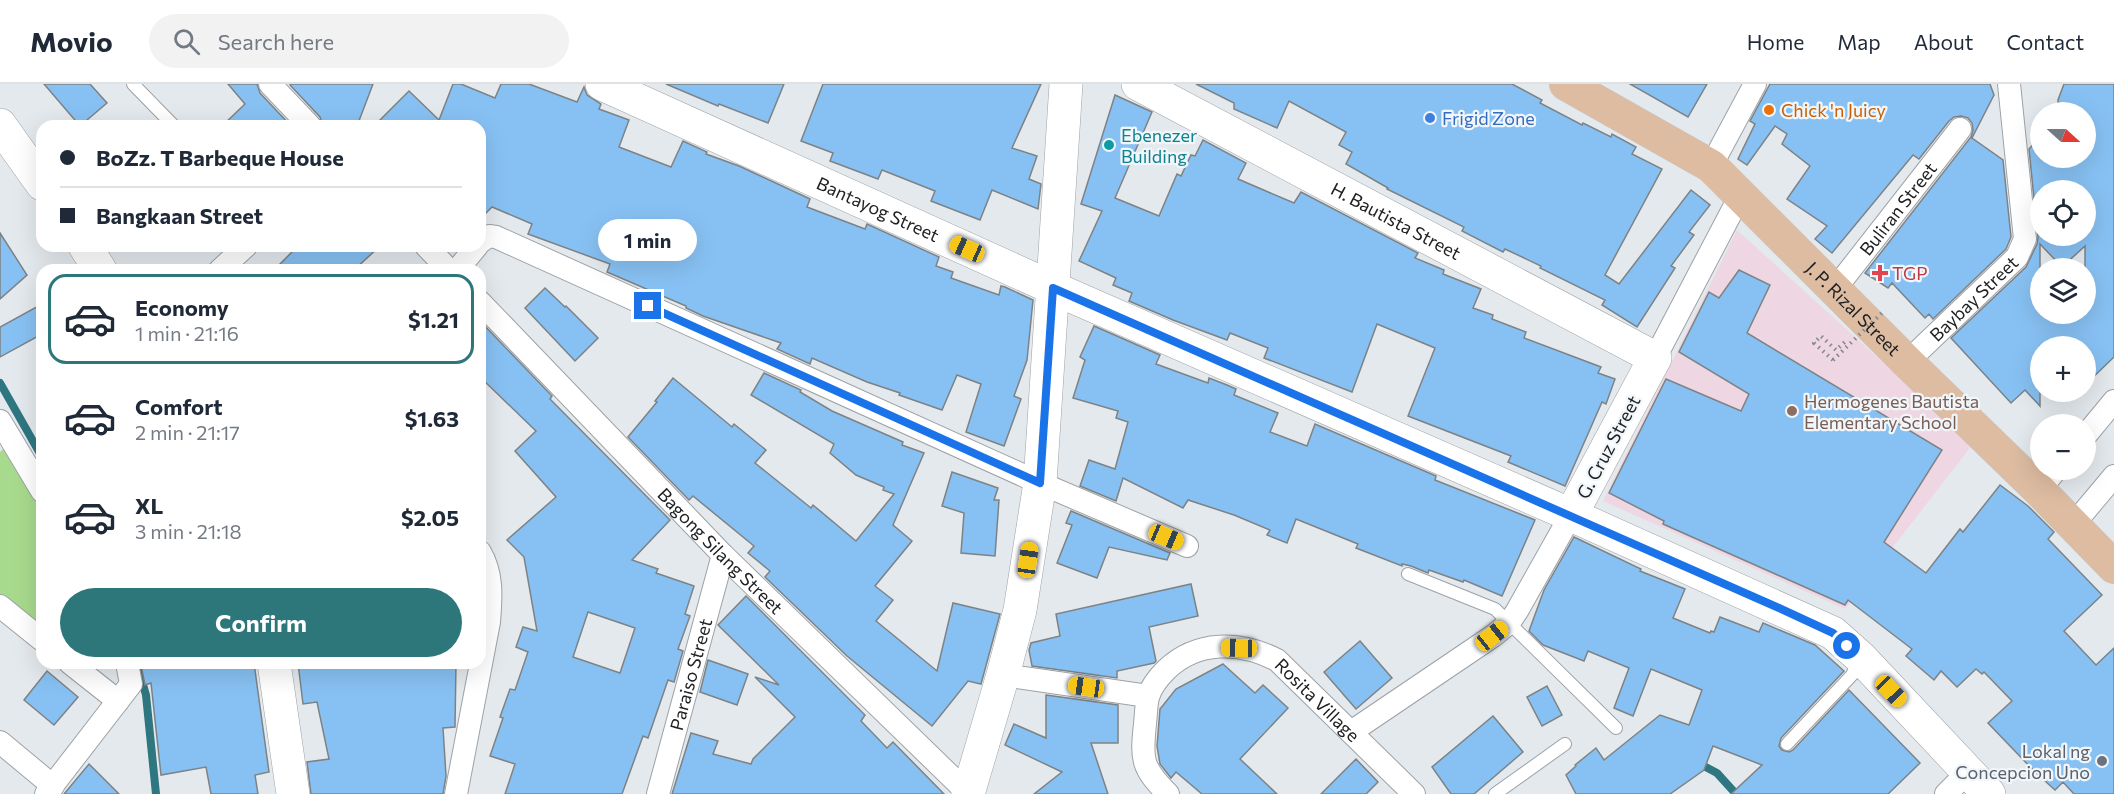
<!DOCTYPE html>
<meta charset="utf-8">
<style>
:root{--surface:#fff;--page:#f2f2f3;--text:#1f2937;--muted:#747a83;--line:#e0e1e3;--accent:#2d777b}
body{margin:0;font-family:Commissioner,sans-serif;background:var(--page);color:var(--text);height:100vh;display:flex;flex-direction:column;font-size:22px;white-space:nowrap}
*{box-sizing:border-box;margin:0}
p{font-size:20px;color:var(--muted)}
.icon{flex:none;width:33px;height:33px;fill:none;stroke:currentColor;stroke-width:2;stroke-linecap:round;stroke-linejoin:round}
.map{position:relative;flex:1;overflow:hidden}
.sheet{position:absolute;left:36px;top:180px;width:450px;height:405px;display:flex;flex-direction:column;background:var(--surface);border-radius:18px;box-shadow:0 6px 24px #0002}
.sheet>*{flex:none}
.guide{position:absolute;left:36px;top:36px;width:450px;height:132px;border-radius:18px;box-shadow:0 6px 24px #0002;display:grid;align-content:center;height:132px;padding:0 24px;background:var(--surface)}
.needle{width:39px;rotate:111deg}
.fabs{position:absolute;left:2030px;top:18px;display:grid;gap:12px}
.fabs a{display:grid;place-items:center;width:66px;height:66px;border-radius:50%;background:var(--surface);box-shadow:0 6px 24px #0002;font-size:30px}
.end{position:absolute;width:27px;height:27px;margin:-14px;border:8px solid #1a73e8;background:#fff;box-shadow:0 0 0 3px #fff}
.from{border-radius:50%}
.bubble{position:absolute;height:42px;border-radius:21px;background:var(--surface);box-shadow:0 6px 24px #0002;font-size:20px;font-weight:700;line-height:42px;text-align:center}
.car{position:absolute;width:18px;height:36px;margin:-18px -9px;border-radius:8px;box-shadow:0 0 4px 2px #0007;background:linear-gradient(#f5c518 24%,#345 0 40%,#f5c518 0 76%,#345 0 86%,#f5c518 0)}
.guide b{display:flex;align-items:center;gap:21px;height:57px;font-size:22px}
.guide b+b{border-top:2px solid var(--line)}
.guide i{width:15px;height:15px;background:var(--text)}
ul{padding:10px 0 0;list-style:none}
li{display:flex;align-items:center;gap:18px;height:90px;margin:0 12px 9px;padding:0 12px;border:3px solid transparent;border-radius:18px}
li div{flex:1}
li b{display:block;font-size:22px}
li em{font-style:normal;font-weight:700}
li.selected{border-color:var(--accent)}
li>.icon{width:54px;height:54px;stroke-width:1.5}
.primary-button{display:flex;gap:12px;margin-top:auto;padding:12px 24px}
.primary-button a{flex:1;height:69px;border-radius:36px;background:var(--accent);color:#fff;font-size:24px;font-weight:700;line-height:69px;text-align:center}
header{display:flex;align-items:center;gap:36px;box-sizing:border-box;height:84px;padding:0 30px;background:var(--surface);border-bottom:2px solid var(--line)}
header strong{font-size:28px}
nav{display:flex;gap:33px;margin-inline-start:auto;font-size:21px}
.search{width:420px;height:54px;background:var(--page);display:flex;align-items:center;gap:15px;box-sizing:border-box;padding:0 21px;border-radius:33px;color:var(--muted);font-size:22px}
.map>svg:first-child{display:block}
</style>
<header>
<strong>Movio</strong>
<div class="search"><svg class="icon" aria-label="search" viewBox="0 0 24 24"><circle cx="10" cy="10" r="6"/><path d="M15 15l6 6"/></svg>Search here</div>
<nav><a>Home</a><a>Map</a><a>About</a><a>Contact</a></nav>
</header>
<div class="map">
<svg width="2114" height="710" viewBox="0 0 2114 710">
<rect width="100%" height="100%" fill="#e4e9ed"/>
<polygon fill="#eed7e2" points="1737,146 1973,360 1845,525 1603,417"/>
<polygon fill="#a7da8d" points="5,363 42,426 42,549 0,515 0,368"/>
<g fill="none" stroke-linecap="round" stroke-linejoin="round">
<g stroke="#2e7680" stroke-width="8">
<polyline points="0,299 42,373"/>
<polyline points="139,587 146,611 156,710"/>
<polyline points="1698,679 1717,689 1736,710"/>
</g>
</g>
<g fill="#87c1f3" stroke="#7d8285" stroke-width="1.5" fill-rule="evenodd">
<polygon points="44,0 90,0 107,19 80,42"/>
<polygon points="228,0 257,0 260,9 291,42 222,42 245,20"/>
<polygon points="292,0 373,0 357,42 323,42 320,33 290,1"/>
<polygon points="453,0 461,0 495,14 501,0 529,0 577,18 584,3 587,11 601,20 599,25 629,36 619,63 671,83 683,57 707,68 706,70 739,82 810,115 807,123 865,145 867,140 939,173 936,182 953,188 951,194 999,211 1001,202 1005,203 1033,216 1027,276 1014,312 1021,315 1004,362 966,348 981,300 957,291 942,326 899,311 900,309 867,298 812,274 810,280 777,265 781,259 703,232 686,224 686,222 607,188 610,180 528,150 532,140 492,123 480,135 480,42 374,42 409,7 439,36"/>
<polygon points="666,0 784,0 768,39 719,20 718,22"/>
<polygon points="823,0 1041,0 1012,64 1037,72 1029,95 1041,100 1038,125 992,106 980,136 931,117 935,107 882,86 878,95 830,77 833,69 801,57"/>
<polygon points="1196,0 1512,0 1542,16 1540,19 1582,41 1583,39 1611,53 1612,50 1636,63 1632,70 1662,85 1605,191 1619,200 1691,106 1710,121 1689,148 1694,151 1671,182 1675,184 1637,243 1602,221 1605,216 1540,184 1541,182 1505,165 1503,168 1462,147 1464,143 1387,105 1388,104 1346,80 1352,68 1339,61 1346,48 1289,17 1277,44 1234,25 1234,19"/>
<polygon points="1630,0 1707,0 1688,33"/>
<polygon points="1770,0 1990,0 1994,11 1972,54 2003,76 2011,153 2006,165 1933,235 1929,230 1925,234 1892,199 1888,204 1865,189 1971,53 1973,46 1972,39 1968,34 1961,32 1954,33 1949,37 1919,75 1913,71 1832,169 1815,155 1827,142 1787,115 1810,82 1782,60 1787,50 1775,42 1747,81 1738,75 1755,40 1750,37"/>
<path d="M 2064,0 L 2114,0 L 2114,273 L 2085,301 L 2085,262 L 2040,262 L 2040,322 L 2025,306 L 2011,319 L 1951,254 L 2026,183 L 2037,160 L 2038,154 L 2029,65 L 2040,53 L 2040,74 L 2085,74 L 2085,28 L 2069,28 L 2058,24 L 2058,16 ZM 2040,106 L 2085,106 L 2085,152 L 2040,152 ZM 2040,160 L 2062,183 L 2085,162 L 2085,230 L 2040,230 Z"/>
<polygon points="1115,11 1152,28 1115,114 1159,132 1177,90 1181,92 1191,71 1195,72 1203,56 1246,79 1238,95 1294,119 1301,108 1418,169 1415,174 1444,186 1443,190 1481,205 1473,224 1493,231 1492,235 1526,248 1524,254 1601,283 1598,289 1615,295 1606,320 1602,318 1565,402 1508,378 1511,372 1408,332 1435,264 1377,240 1352,308 1264,274 1268,264 1230,249 1227,256 1173,236 1129,217 1132,209 1113,201 1116,194 1079,177 1102,127 1081,120"/>
<polygon points="0,149 27,191 0,215"/>
<polygon points="298,162 380,162 354,186 274,186"/>
<polygon points="1739,186 1770,201 1747,249 1942,366 1884,458 1926,489 1960,445 1963,448 2000,401 2028,422 2054,448 2048,455 2102,511 2064,547 2096,581 2114,564 2114,710 2074,710 2063,698 2055,706 2035,688 1988,639 2012,617 1984,588 1982,590 1976,585 1957,603 1941,587 1934,596 1906,572 1912,565 1848,516 1845,521 1663,440 1664,437 1609,409 1666,295 1741,327 1749,310 1679,268 1709,208 1719,214"/>
<polygon points="545,204 565,223 566,222 598,254 575,277 525,224"/>
<polygon points="42,220 42,250 0,273 0,243"/>
<path d="M 480,237 L 552,312 L 550,315 L 670,436 L 632,476 L 658,485 L 656,489 L 694,502 L 685,530 L 690,532 L 678,565 L 683,567 L 674,598 L 668,596 L 648,654 L 643,652 L 622,710 L 505,710 L 515,680 L 490,672 L 503,634 L 500,633 L 510,605 L 515,606 L 528,568 L 516,563 L 523,543 L 537,547 L 524,473 L 507,456 L 556,413 L 515,367 L 536,347 L 480,293 ZM 588,528 L 635,544 L 620,589 L 573,573 Z"/>
<polygon points="1094,242 1160,271 1156,280 1208,299 1209,294 1227,301 1236,305 1234,311 1278,329 1270,348 1307,362 1315,340 1436,392 1435,396 1535,436 1502,512 1464,496 1463,498 1429,486 1428,489 1411,482 1402,480 1402,482 1356,464 1358,460 1296,435 1287,459 1267,451 1270,446 1234,431 1188,416 1183,424 1123,394 1116,417 1080,402 1089,376 1115,385 1128,338 1116,334 1118,327 1073,314 1085,276 1080,273"/>
<polygon points="764,289 801,306 800,308 832,327 903,358 902,361 924,369 893,441 912,457 875,502 893,516 876,537 937,587 953,519 1000,530 981,600 968,597 932,642 847,572 765,493 770,487 748,469 754,462 693,412 689,416 628,353 657,318 655,317 673,294 732,343 734,340 766,366 755,379 811,424 813,421 856,457 894,410 883,406 884,403 856,391 830,369 834,360 751,311"/>
<polygon points="952,388 998,404 994,416 999,416 995,472 961,469 964,429 942,422"/>
<polygon points="1071,427 1170,469 1167,476 1109,463 1097,494 1057,479 1072,441 1066,439"/>
<polygon points="1574,453 1641,485 1640,487 1685,505 1673,534 1710,549 1711,547 1714,548 1720,533 1759,548 1763,539 1815,561 1844,587 1781,654 1779,662 1782,666 1789,668 1793,666 1849,606 1920,679 1888,710 1731,710 1762,681 1713,662 1704,686 1670,710 1576,710 1566,691 1576,682 1575,681 1596,664 1604,676 1660,631 1689,641 1702,606 1651,585 1633,632 1614,624 1629,584 1588,567 1584,577 1543,561 1529,547 1544,506"/>
<polygon points="1191,500 1198,532 1149,543 1156,577 1154,579 1117,587 1117,594 1032,582 1029,566 1031,559 1060,552 1056,530"/>
<polygon points="746,512 865,631 861,637 887,664 893,658 944,710 672,710 691,649 718,657 713,670 751,680 753,675 795,633 755,593 779,601 718,541"/>
<polygon points="1360,557 1392,594 1356,625 1324,588"/>
<polygon points="708,576 748,590 737,621 700,608"/>
<polygon points="149,579 254,579 269,688 255,691 258,710 211,710 206,683 161,691 151,599 145,601 141,581"/>
<polygon points="298,579 456,579 455,643 443,644 446,692 443,710 311,710 307,678 329,675 317,618 303,620"/>
<polygon points="1223,580 1255,609 1263,601 1288,624 1240,675 1277,710 1202,710 1176,688 1171,694 1160,680 1157,662 1160,625 1176,605"/>
<polygon points="47,587 78,613 54,641 24,616"/>
<polygon points="1547,602 1562,631 1542,642 1527,613"/>
<polygon points="1046,611 1118,621 1118,659 1091,659 1108,710 1034,710 1062,688 1005,661 1014,640 1046,654"/>
<polygon points="1493,632 1523,668 1474,710 1451,710 1432,683"/>
<polygon points="1356,675 1378,698 1366,710 1321,710"/>
<polygon points="89,680 119,710 64,710"/>
</g>
<g fill="none" stroke-linecap="round" stroke-linejoin="round">
<g stroke="#9ea2a6" stroke-width="14">
<g id="lane">
<polyline points="133,0 174,42"/>
<polyline points="1408,490 1495,525 1616,644"/>
<polyline points="1787,660 1852,591 1860,575"/>
<polyline points="1495,710 1565,660"/>
</g>
</g>
<g stroke="#9ea2a6" stroke-width="24">
<g id="street">
<polyline points="270,0 310,42"/>
<polyline points="1711,82 1755,0"/>
<polyline points="480,158 489,152 496,153 1040,399 1187,462"/>
<polyline points="426,162 449,186"/>
<polyline points="220,186 246,162"/>
<polyline points="457,186 477,162"/>
<path id="s1" d="M 1835,205 L 1960,45"/>
<path id="s2" d="M 480,218 L 723,471 L 969,710"/>
<polyline points="1655,274 1741,110"/>
<path id="s3" d="M 1907,278 L 2017,173 L 2025,155 L 2009,0"/>
<polyline points="0,337 42,407"/>
<polyline points="2085,352 2114,317"/>
<polyline points="2039,406 2056,386"/>
<polyline points="2073,441 2114,392"/>
<polyline points="0,522 42,556"/>
<polyline points="70,579 118,617"/>
<polyline points="1003,591 1148,612"/>
<polyline points="1351,648 1493,552 1509,539 1517,527 1571,431"/>
<polyline points="0,658 53,702"/>
<polyline points="46,710 131,600 127,579"/>
<path d="M 456,710 L 489,538 C 491,513 493,490 480,468"/>
<path id="s4" d="M 658,710 L 723,471"/>
<path id="s5" d="M 1168,710 C 1142,684 1141,676 1145,640 C 1146,631 1146,621 1148,613 C 1151,603 1159,593 1166,586 C 1197,556 1240,557 1277,576 L 1414,710"/>
<polyline points="1946,710 1968,688"/>
</g>
</g>
<g stroke="#9ea2a6" stroke-width="34">
<g id="secondary">
<path id="s6" d="M 602,0 L 1053,204 L 1571,431 L 1833,549 L 1861,574 L 1989,710"/>
<path id="s7" d="M 1138,0 L 1655,274 L 1571,431"/>
<polyline points="0,41 42,100"/>
<polyline points="85,162 100,186"/>
<polyline points="274,579 293,710"/>
<polyline points="968,710 1003,591 1020,526 1040,399 1066,0"/>
</g>
</g>
<g stroke="#c5c5c6" stroke-width="34">
<g id="primary">
<path id="s8" d="M 1566,0 L 1711,82 L 1907,278 L 2039,406 L 2114,483"/>
</g>
</g>
<polyline stroke="#84888b" stroke-width="4" stroke-dasharray="1.5 4.5" stroke-linecap="butt" points="1833,276 1814,259 1821,252 1836,266 1847,256"/>
<use href="#lane" stroke="#fff" stroke-width="12"/>
<use href="#street" stroke="#fff" stroke-width="22"/>
<use href="#secondary" stroke="#fff" stroke-width="33"/>
<use href="#primary" stroke="#ddbca1" stroke-width="33"/>
<polyline stroke="#84888b" stroke-width="4" stroke-dasharray="1.5 4.5" stroke-linecap="butt" points="1833,276 1882,229"/>
</g>
<g fill="none" stroke-linecap="round" stroke-linejoin="round">
<polyline stroke="#1a73e8" stroke-width="8" points="648,222 1040,399 1053,204 1779,524 1833,549 1847,562"/>
</g>
<circle fill="#e8710a" stroke="#f1f6fa" stroke-width="2" cx="1769" cy="26" r="6"/>
<circle fill="#3f7fe0" stroke="#f1f6fa" stroke-width="2" cx="1430" cy="34" r="6"/>
<circle fill="#0f9aa8" stroke="#f1f6fa" stroke-width="2" cx="1109" cy="61" r="6"/>
<path fill="#e0444e" stroke="#f1f6fa" stroke-width="2" d="M1877 180h6v6h6v6h-6v6h-6v-6h-6v-6h6z"/>
<circle fill="#8d6e63" stroke="#f1f6fa" stroke-width="2" cx="1792" cy="327" r="6"/>
<circle fill="#6b7280" stroke="#f1f6fa" stroke-width="2" cx="2102" cy="677" r="6"/>
<g text-anchor="middle" dominant-baseline="central" stroke-width="4.5" stroke-linejoin="round" paint-order="stroke">
<g font-size="18" fill="#c56008" stroke="#f1f6fa" text-anchor="start">
<text x="1781" y="26">Chick 'n Juicy</text>
</g>
<g font-size="18" fill="#366cbe" stroke="#f1f6fa" text-anchor="start">
<text x="1442" y="34">Frigid Zone</text>
</g>
<g font-size="18" fill="#0d838f" stroke="#f1f6fa" text-anchor="start">
<text x="1121" y="51">Ebenezer<tspan x="1121" dy="21">Building</tspan></text>
</g>
<g font-size="18" fill="#202123" stroke="#f1f6fa">
<text stroke="none"><textPath href="#s6" startOffset="303">Bantayog Street</textPath></text>
<text stroke="none"><textPath href="#s1" startOffset="102">Buliran Street</textPath></text>
<text stroke="none"><textPath href="#s7" startOffset="292">H. Bautista Street</textPath></text>
<text stroke="none"><textPath href="#s3" startOffset="92">Baybay Street</textPath></text>
<text stroke="none"><textPath href="#s8" startOffset="368">J. P. Rizal Street</textPath></text>
<text transform="translate(1608 363) rotate(-62)">G. Cruz Street</text>
<text stroke="none"><textPath href="#s2" startOffset="346">Bagong Silang Street</textPath></text>
<text stroke="none"><textPath href="#s4" startOffset="124">Paraiso Street</textPath></text>
<text stroke="none"><textPath href="#s5" startOffset="314">Rosita Village</textPath></text>
</g>
<g font-size="18" fill="#be3a42" stroke="#f1f6fa" text-anchor="start">
<text x="1892" y="189">TGP</text>
</g>
<g font-size="18" fill="#785e54" stroke="#f1f6fa" text-anchor="start">
<text x="1804" y="317">Hermogenes Bautista<tspan x="1804" dy="21">Elementary School</tspan></text>
</g>
<g font-size="18" fill="#5b616d" stroke="#f1f6fa" text-anchor="end">
<text x="2090" y="667">Lokal ng<tspan x="2090" dy="21">Concepcion Uno</tspan></text>
</g>
</g>
</svg>
<div class="fabs">
<a><svg class="needle" viewBox="-14 -14 28 28"><path d="M0-13l5 13h-10z" fill="#e53935"/><path d="M0 13l5-13h-10z" fill="#747a83"/></svg></a>
<a><svg class="icon" aria-label="locate" viewBox="0 0 24 24"><circle cx="12" cy="12" r="6"/><path d="M12 2v4M12 18v4M2 12h4M18 12h4"/></svg></a>
<a><svg class="icon" aria-label="layers" viewBox="0 0 24 24"><path d="M12 4l9 5-9 5-9-5zM3 14l9 5 9-5"/></svg></a>
<a>+</a>
<a>−</a>
</div>
<i class="end from" style="left:1847px;top:562px"></i>
<i class="end" style="left:648px;top:222px"></i>
<div class="bubble" style="left:598px;top:135px;width:99px">1 min</div>
<i class="car" style="left:967px;top:165px;rotate:294deg"></i>
<i class="car" style="left:1166px;top:453px;rotate:113deg"></i>
<i class="car" style="left:1028px;top:476px;rotate:8deg"></i>
<i class="car" style="left:1492px;top:552px;rotate:51deg"></i>
<i class="car" style="left:1239px;top:564px;rotate:271deg"></i>
<i class="car" style="left:1086px;top:603px;rotate:278deg"></i>
<i class="car" style="left:1891px;top:607px;rotate:136deg"></i>
<div class="guide">
<b><i class="from"></i>BoZz. T Barbeque House</b>
<b><i></i>Bangkaan Street</b>
</div>
<section class="sheet">
<ul>
<li class="selected"><svg class="icon" aria-label="car" viewBox="0 0 24 24"><path d="M5 17H2v-5l4-1 3-4h7l3 4 3 1v5h-3M9 17h6M6 11h13"/><circle cx="7" cy="17" r="2"/><circle cx="17" cy="17" r="2"/></svg><div><b>Economy</b><p>1 min · 21:16</p></div><em>$1.21</em></li>
<li><svg class="icon" aria-label="car" viewBox="0 0 24 24"><path d="M5 17H2v-5l4-1 3-4h7l3 4 3 1v5h-3M9 17h6M6 11h13"/><circle cx="7" cy="17" r="2"/><circle cx="17" cy="17" r="2"/></svg><div><b>Comfort</b><p>2 min · 21:17</p></div><em>$1.63</em></li>
<li><svg class="icon" aria-label="car" viewBox="0 0 24 24"><path d="M5 17H2v-5l4-1 3-4h7l3 4 3 1v5h-3M9 17h6M6 11h13"/><circle cx="7" cy="17" r="2"/><circle cx="17" cy="17" r="2"/></svg><div><b>XL</b><p>3 min · 21:18</p></div><em>$2.05</em></li>
</ul>
<div class="primary-button"><a>Confirm</a></div>
</section>
</div>
